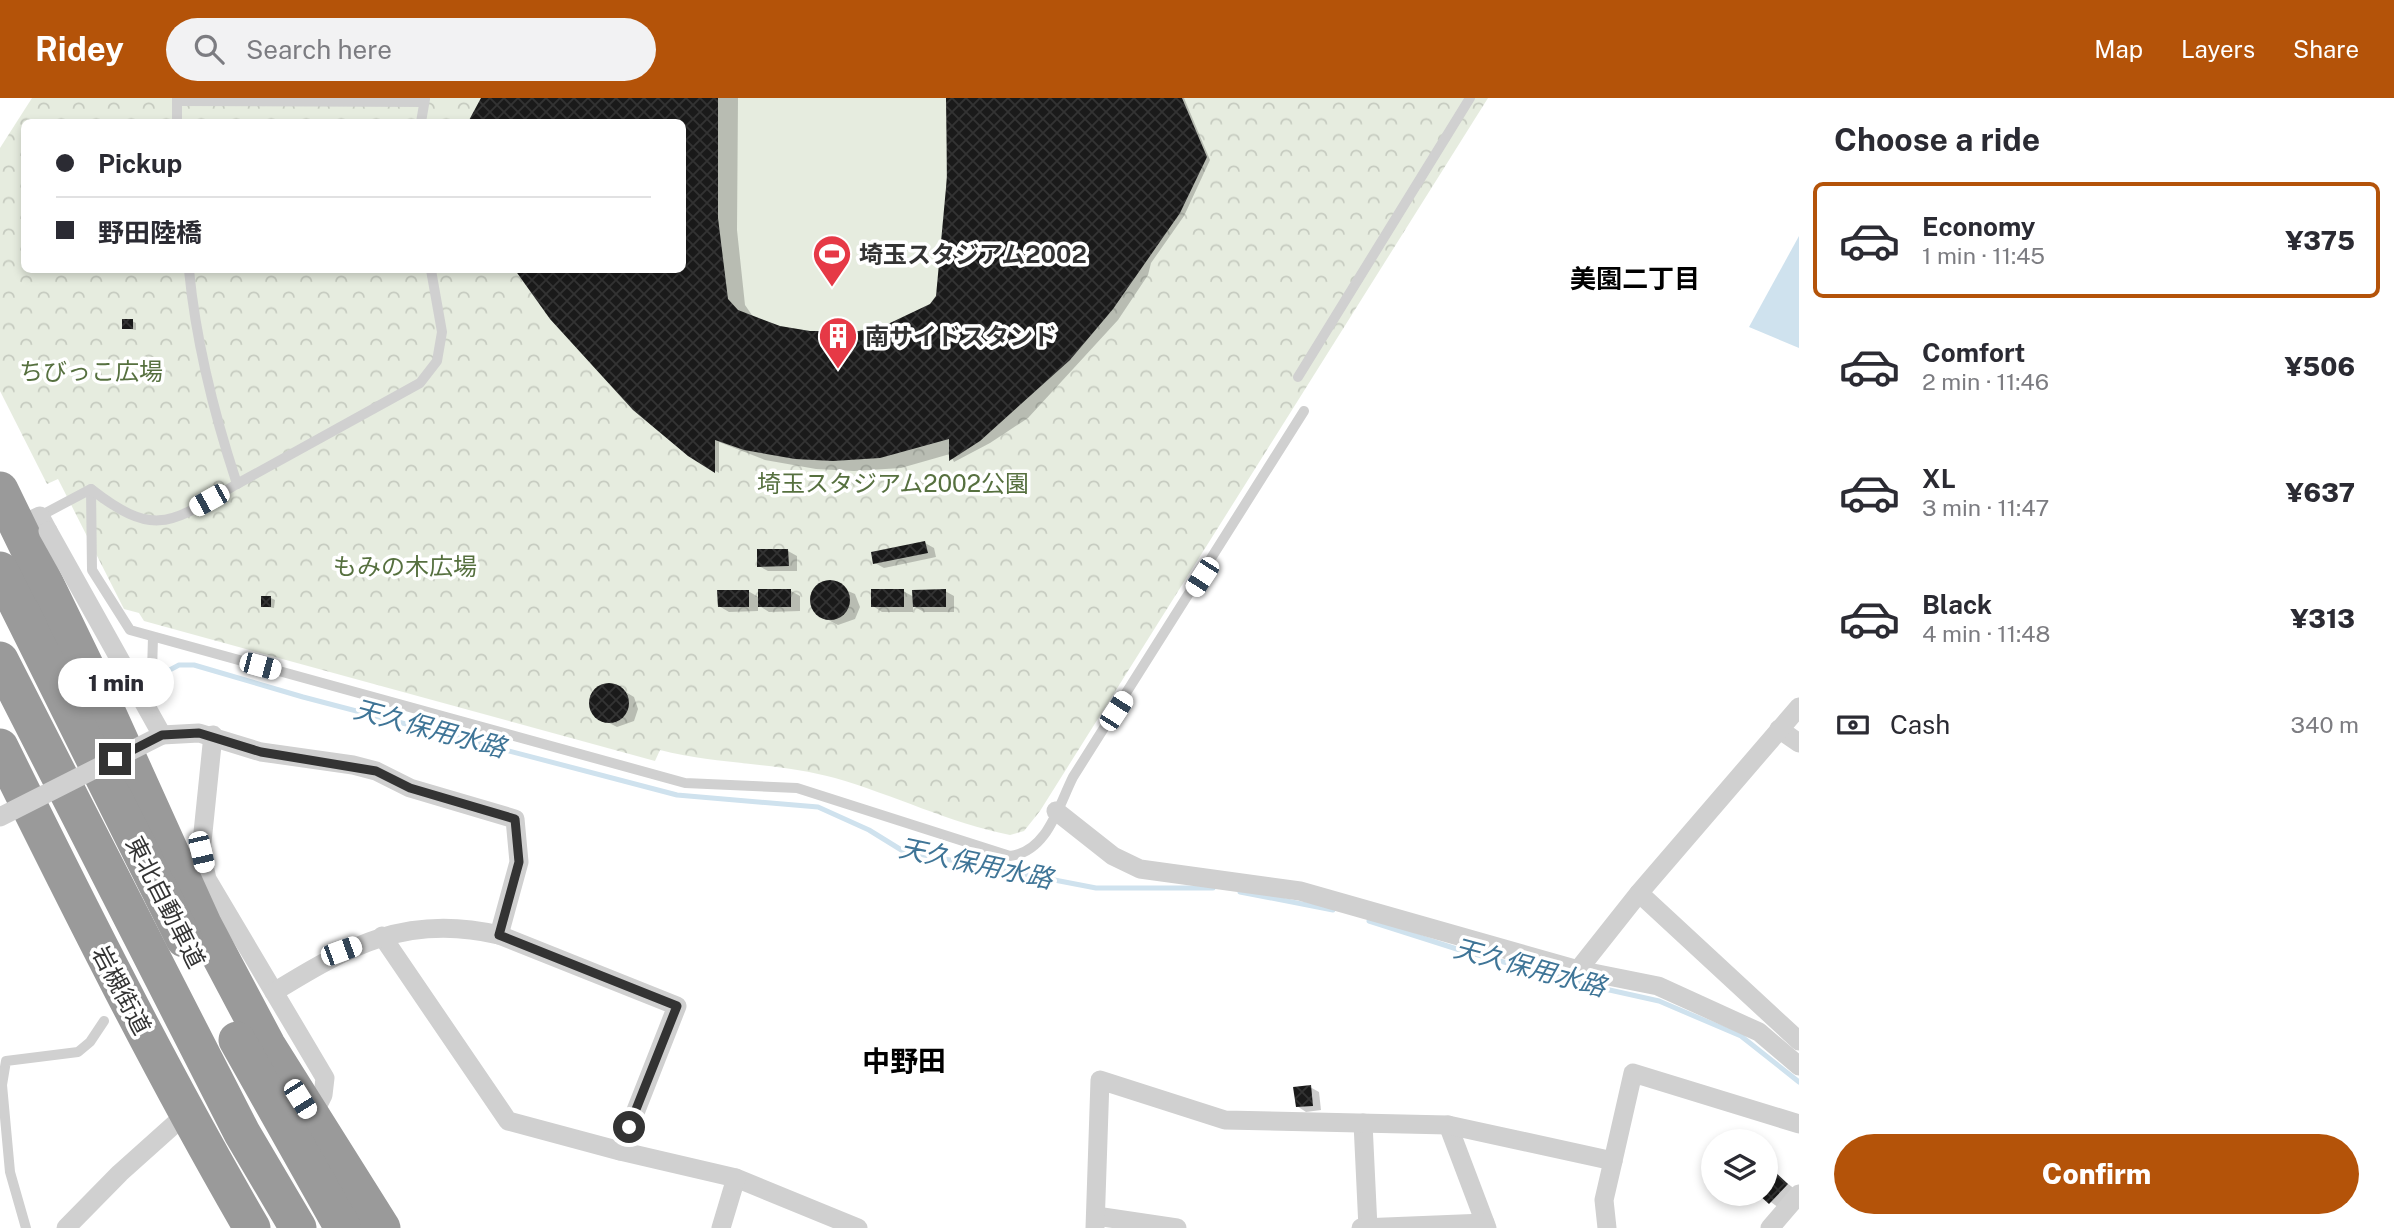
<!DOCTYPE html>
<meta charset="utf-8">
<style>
:root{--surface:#fff;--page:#f2f2f3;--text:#2b2b33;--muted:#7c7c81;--line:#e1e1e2;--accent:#b45309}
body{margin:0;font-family:"Public Sans","Noto Sans JP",sans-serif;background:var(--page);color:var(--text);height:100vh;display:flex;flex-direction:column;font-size:26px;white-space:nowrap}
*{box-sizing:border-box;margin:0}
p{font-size:23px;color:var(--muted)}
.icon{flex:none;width:38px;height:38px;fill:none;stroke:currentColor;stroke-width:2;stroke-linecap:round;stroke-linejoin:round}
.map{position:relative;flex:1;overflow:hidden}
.panel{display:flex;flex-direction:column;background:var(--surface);width:595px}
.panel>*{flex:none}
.guide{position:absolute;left:21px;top:21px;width:665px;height:154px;border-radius:10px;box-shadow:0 4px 10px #0003;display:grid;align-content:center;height:154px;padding:0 35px;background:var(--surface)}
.buttons{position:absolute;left:1701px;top:1031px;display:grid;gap:14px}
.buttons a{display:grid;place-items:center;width:77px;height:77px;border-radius:50%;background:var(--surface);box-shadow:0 4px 10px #0003;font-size:35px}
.end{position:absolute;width:32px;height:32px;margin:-16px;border:9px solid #333;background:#fff;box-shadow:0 0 0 4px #fff}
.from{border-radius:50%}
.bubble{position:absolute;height:49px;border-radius:24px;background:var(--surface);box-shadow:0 4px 10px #0003;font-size:23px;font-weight:800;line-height:49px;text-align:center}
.car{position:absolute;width:21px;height:42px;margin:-21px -10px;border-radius:9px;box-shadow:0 0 5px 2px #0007;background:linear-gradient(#fff 24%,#345 0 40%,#fff 0 76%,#345 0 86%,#fff 0)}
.guide b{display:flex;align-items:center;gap:24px;height:66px;font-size:26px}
.guide b+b{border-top:2px solid var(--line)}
.guide i{width:18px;height:18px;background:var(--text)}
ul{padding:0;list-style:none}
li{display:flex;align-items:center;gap:21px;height:116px;margin:0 14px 10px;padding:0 21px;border:4px solid transparent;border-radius:10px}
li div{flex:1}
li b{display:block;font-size:26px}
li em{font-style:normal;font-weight:800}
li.on{border-color:var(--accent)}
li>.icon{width:63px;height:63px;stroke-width:1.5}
h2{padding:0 35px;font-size:32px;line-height:84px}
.pay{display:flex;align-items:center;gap:18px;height:77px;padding:0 35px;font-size:26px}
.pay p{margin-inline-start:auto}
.primary-button{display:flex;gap:14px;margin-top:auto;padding:14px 35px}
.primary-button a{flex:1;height:80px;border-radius:42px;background:var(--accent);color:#fff;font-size:28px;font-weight:800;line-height:80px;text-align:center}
header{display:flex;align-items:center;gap:42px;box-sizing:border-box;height:98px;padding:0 35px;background:var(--accent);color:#fff}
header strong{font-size:33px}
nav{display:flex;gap:38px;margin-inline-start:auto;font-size:24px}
.search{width:490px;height:63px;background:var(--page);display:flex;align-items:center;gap:18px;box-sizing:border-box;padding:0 24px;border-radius:38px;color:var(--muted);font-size:26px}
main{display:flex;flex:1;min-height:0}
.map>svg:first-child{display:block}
</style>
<header>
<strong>Ridey</strong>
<div class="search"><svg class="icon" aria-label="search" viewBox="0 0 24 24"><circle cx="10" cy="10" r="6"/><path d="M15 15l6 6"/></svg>Search here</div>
<nav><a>Map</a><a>Layers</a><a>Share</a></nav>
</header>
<main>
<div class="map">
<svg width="1799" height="1130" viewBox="0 0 1799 1130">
<defs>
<pattern id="forest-crowns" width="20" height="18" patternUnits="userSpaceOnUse" patternTransform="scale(1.75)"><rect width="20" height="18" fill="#e6ecdf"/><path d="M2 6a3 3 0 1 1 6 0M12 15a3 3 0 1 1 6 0" fill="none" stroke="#c6cbc0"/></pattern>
<pattern id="building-cross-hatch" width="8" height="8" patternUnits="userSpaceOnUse" patternTransform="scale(1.75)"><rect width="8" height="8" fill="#1a1a1a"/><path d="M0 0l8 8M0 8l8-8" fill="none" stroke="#333"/></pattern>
</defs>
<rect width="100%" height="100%" fill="#fff"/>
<path fill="url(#forest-crowns)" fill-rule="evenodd" d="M 32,0 L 1488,0 L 1040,713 L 1024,733 L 1010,737 C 950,725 894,697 835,680 C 778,664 718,667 660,652 L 655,663 L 144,523 L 139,515 L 124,511 L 58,381 L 47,386 L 0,293 L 0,50 ZM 24,24 L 682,24 L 682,172 L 24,172 Z"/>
<polygon fill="#e6ecdf" points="589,0 1075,0 970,335 880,360 833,363 795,361 744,352 703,338 599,223 594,172 682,172 682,24 588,24"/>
<polygon fill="#cfe2ee" points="1799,138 1799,250 1749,229"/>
<g fill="#0003">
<polygon points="483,0 738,0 737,132 745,207 754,220 779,229 810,235 859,235 912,219 931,208 938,199 945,138 948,0 1184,0 1210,62 1184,118 1151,165 1148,177 1118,222 1028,320 990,345 954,364 950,356 901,370 854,373 816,371 765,362 719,344 719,375 689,357 551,220 520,172 682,172 682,24 470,24"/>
<polygon points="132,223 136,225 136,232 124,230"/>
<polygon points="925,445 934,450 936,459 884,470 875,465"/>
<polygon points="788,453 797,458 797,473 768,473 759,468"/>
<polygon points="827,484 855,496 860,509 855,521 838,527 817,516 812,504 816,491"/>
<polygon points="748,493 760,500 791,493 800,498 800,513 769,514 758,507 758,513 729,514 719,508"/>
<polygon points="903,493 914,499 945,493 954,498 954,514 924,514 913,508 913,514 882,514 873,508"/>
<polygon points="271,500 275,502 274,510 262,508"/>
<polygon points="612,586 634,599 638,611 634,623 617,629 596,618 590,606 599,589"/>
<polygon points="1310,989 1319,994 1321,1012 1306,1014 1297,1008"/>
<polygon points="1773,1074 1796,1092 1779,1110 1760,1096 1766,1096 1766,1082"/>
</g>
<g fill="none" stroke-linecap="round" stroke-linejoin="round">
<g stroke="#cfe2ee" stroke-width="5">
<polyline points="147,584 179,567 194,567 303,599 677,697 818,709 869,732 903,753 1096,790 1213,790"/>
<polyline points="1240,794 1333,812"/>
<polyline points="1369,823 1460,852 1587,887 1659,903 1741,938 1799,984"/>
</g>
</g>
<g fill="url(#building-cross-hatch)">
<polygon points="481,0 718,0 718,120 728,201 738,212 780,228 810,233 859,233 890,225 930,206 936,198 947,79 946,0 1182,0 1207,59 1180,115 1113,211 1070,262 980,343 949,363 949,341 880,360 833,363 795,361 744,352 715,342 715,375 688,358 633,312 550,221 515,172 682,172 682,24 468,24"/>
<rect x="122" y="221" width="11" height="10"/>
<polygon points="925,443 928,455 873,466 871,454"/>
<polygon points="757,451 788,451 789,468 757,469"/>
<circle cx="830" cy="502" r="20"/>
<rect x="758" y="491" width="33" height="18"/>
<rect x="871" y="491" width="33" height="18"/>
<polygon points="946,491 946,509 913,509 912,492"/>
<polygon points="717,492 749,492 749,509 718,509"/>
<rect x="261" y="498" width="10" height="11"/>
<circle cx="609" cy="605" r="20"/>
<polygon points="1311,987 1313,1008 1296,1009 1293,989"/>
<polygon points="1773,1072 1788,1086 1769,1106 1758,1096 1766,1096 1766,1079"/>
</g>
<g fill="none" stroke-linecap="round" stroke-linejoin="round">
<g stroke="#d0d0d0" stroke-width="10">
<polyline points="177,3 424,4"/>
<polyline points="177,24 177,0"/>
<polyline points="421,24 425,1"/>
<path d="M 189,172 C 196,245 214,316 237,386 L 420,285 L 437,263 L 442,234 L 431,172"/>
<polyline points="1298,279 1470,0"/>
<path d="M 91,391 L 92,472 L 130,532 L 685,685 L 797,690 L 1010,758 C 1047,754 1058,709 1073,679 L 1304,313"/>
<path d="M 40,418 L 91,391 C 156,442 172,424 237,386"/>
<polyline points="105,596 152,574 153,539"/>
<polyline points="26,1130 10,1074 2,987 6,963 78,954 90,944 104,923"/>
</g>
<g stroke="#d0d0d0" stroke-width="19">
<polyline points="18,428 40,418 48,433"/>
<polyline points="1779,631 1799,645"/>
<polyline points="162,637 199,635 261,654 353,667 376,673 410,690 515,721 519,764 499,837"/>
<polyline points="213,637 201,754 207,781 325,980 323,997 312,1019"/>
<polyline points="1056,713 1113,758 1140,771 1300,793 1578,872 1658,888 1759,934 1799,968"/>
<polyline points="1639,795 1799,943"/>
<polyline points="382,838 508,1023 620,1053 736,1080 858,1130"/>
<polyline points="1578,872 1639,795 1799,609"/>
<path d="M 274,894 C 349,848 407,815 499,837 L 677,908 L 620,1053"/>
<polyline points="1363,1025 1368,1130"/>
<polyline points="1448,1027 1487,1130"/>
<polyline points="1613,1063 1633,975 1799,1026"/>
<polyline points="1096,1118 1177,1130"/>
<polyline points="66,1130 120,1075 187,1015"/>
<polyline points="721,1130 736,1080"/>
<polyline points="1095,1130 1100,982 1225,1022 1448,1027 1613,1063 1604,1102 1607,1130"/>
<polyline points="1361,1130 1485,1125"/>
<polyline points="1770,1130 1799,1096"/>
</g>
<g stroke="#9a9a9a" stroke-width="37">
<polyline points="0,392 100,598 204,828 267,947 382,1130"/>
<polyline points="0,472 184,841"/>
<polyline points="0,562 242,1035 298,1130"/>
<path d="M 0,649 C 80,811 161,973 252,1130"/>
<polyline points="237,942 343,1130"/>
</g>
<polyline stroke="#d0d0d0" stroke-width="19" points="0,719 162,637 48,433"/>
</g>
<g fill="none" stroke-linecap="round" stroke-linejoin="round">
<polyline stroke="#333" stroke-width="9" points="115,661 162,637 199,635 261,654 376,673 410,690 515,721 519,764 499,837 677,908 629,1029"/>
</g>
<defs>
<g id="stadium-pin" transform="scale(2.0125)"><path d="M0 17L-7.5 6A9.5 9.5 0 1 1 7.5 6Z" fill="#e63946" stroke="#fff"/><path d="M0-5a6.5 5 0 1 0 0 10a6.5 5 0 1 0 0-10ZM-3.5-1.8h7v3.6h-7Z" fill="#fff"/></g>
<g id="building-pin" transform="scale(2.0125)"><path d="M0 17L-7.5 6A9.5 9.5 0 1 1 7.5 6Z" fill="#e63946" stroke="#fff"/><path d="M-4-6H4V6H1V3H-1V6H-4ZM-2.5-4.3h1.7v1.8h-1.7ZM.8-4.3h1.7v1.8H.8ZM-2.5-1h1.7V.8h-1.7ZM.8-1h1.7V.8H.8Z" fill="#fff"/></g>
</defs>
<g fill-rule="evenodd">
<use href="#stadium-pin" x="832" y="156"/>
<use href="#building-pin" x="838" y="238"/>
</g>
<g text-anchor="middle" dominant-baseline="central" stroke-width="7" stroke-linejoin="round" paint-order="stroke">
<g font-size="24" font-weight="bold" fill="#333" stroke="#fff" text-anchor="start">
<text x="859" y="156">埼玉スタジアム2002</text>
<text x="865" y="238">南サイドスタンド</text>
</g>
<g font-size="24" fill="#56703f" stroke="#fff">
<text x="91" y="273">ちびっこ広場</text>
<text x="893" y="385">埼玉スタジアム2002公園</text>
<text x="405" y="468">もみの木広場</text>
</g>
<g font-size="24" fill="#333" stroke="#fff">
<text transform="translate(166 804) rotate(63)">東北自動車道</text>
<text transform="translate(122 892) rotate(62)">岩槻街道</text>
</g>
<g font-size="26" font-weight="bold" fill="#000" stroke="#fff">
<text x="1635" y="180">美園二丁目</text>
</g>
<g font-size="26" font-style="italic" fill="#3f7597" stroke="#fff">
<text transform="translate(430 630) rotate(15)">天久保用水路</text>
<text transform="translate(976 765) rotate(12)">天久保用水路</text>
<text transform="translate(1530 869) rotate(15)">天久保用水路</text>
</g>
<g font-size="28" font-weight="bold" fill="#000" stroke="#fff">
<text x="904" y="962">中野田</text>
</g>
</g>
</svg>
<div class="buttons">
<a><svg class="icon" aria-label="layers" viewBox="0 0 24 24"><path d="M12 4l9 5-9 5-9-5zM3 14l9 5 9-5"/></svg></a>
</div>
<i class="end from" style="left:629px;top:1029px"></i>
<i class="end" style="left:115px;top:661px"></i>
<div class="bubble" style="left:58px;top:560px;width:116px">1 min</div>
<i class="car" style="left:209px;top:402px;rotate:241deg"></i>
<i class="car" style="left:1202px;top:479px;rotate:213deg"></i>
<i class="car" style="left:260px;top:568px;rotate:105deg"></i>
<i class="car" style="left:1116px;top:613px;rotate:33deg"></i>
<i class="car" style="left:201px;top:754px;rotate:167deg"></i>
<i class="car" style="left:341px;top:853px;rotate:70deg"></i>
<i class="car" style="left:300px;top:1001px;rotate:148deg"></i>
<div class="guide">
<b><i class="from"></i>Pickup</b>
<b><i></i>野田陸橋</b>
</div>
</div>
<section class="panel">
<h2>Choose a ride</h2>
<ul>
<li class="on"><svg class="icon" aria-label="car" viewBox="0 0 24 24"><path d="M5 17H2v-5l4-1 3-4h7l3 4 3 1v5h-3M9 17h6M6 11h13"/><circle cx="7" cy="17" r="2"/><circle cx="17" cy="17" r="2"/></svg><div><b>Economy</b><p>1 min · 11:45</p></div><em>¥375</em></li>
<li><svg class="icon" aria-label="car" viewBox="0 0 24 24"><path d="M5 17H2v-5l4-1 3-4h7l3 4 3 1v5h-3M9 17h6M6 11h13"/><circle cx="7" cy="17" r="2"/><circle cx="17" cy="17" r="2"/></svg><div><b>Comfort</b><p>2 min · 11:46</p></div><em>¥506</em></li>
<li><svg class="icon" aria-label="car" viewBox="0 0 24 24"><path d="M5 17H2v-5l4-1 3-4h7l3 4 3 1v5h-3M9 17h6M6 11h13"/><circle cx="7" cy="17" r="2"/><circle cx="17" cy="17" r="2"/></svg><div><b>XL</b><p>3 min · 11:47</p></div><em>¥637</em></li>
<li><svg class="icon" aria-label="car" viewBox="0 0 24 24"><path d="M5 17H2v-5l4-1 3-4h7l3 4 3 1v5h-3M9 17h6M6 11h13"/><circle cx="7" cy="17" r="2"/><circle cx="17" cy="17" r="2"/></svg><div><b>Black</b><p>4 min · 11:48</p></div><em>¥313</em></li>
</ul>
<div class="pay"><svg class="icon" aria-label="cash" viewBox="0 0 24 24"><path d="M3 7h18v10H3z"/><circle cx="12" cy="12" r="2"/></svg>Cash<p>340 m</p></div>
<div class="primary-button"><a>Confirm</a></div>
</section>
</main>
